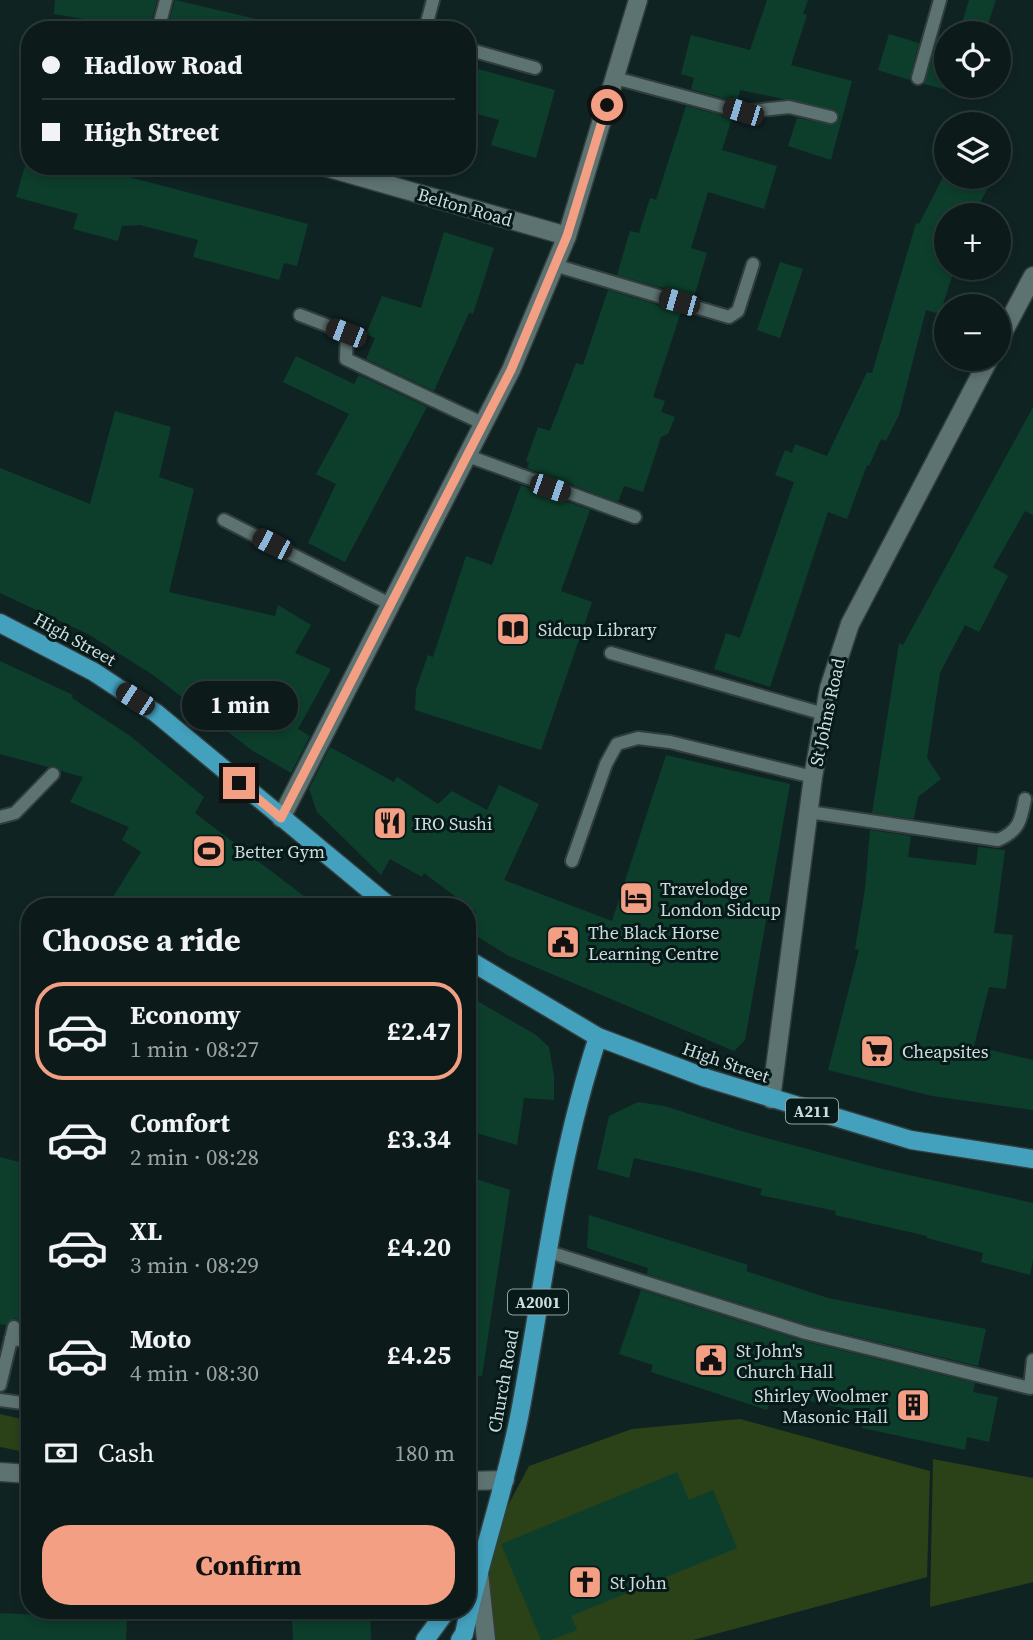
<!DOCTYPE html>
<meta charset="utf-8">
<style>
:root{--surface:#0c1a1a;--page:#1a2727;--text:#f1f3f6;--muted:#9aa1a2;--line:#2c3839;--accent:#f39f84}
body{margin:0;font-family:"Source Serif 4",serif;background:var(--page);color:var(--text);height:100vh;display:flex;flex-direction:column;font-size:26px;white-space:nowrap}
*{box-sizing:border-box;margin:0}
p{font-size:23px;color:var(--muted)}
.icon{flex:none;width:38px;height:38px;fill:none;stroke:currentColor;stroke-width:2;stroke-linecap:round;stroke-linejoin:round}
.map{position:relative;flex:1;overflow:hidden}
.panel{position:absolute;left:21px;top:898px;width:455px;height:721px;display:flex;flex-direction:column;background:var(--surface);border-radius:28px;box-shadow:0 4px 10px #0003,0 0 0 2px var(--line)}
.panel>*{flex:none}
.banner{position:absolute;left:21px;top:21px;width:455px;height:154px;border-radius:28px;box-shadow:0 4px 10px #0003,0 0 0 2px var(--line);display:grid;align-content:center;height:154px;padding:0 21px;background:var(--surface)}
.fabs{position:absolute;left:934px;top:21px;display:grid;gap:14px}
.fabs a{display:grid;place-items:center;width:77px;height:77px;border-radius:50%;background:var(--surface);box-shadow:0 4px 10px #0003,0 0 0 2px var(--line);font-size:35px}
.end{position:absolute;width:32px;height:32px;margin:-16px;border:9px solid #f39f84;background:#111;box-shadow:0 0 0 4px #111}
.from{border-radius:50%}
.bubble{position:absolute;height:49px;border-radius:24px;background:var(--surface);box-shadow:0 4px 10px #0003,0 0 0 2px var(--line);font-size:23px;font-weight:700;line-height:49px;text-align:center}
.car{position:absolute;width:21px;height:42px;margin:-21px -10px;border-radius:9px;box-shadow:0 0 5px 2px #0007;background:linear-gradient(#222 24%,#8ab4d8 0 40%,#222 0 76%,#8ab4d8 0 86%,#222 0)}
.banner b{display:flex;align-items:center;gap:24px;height:66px;font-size:26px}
.banner b+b{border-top:2px solid var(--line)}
.banner i{width:18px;height:18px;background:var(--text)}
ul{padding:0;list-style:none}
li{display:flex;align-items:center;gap:21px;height:98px;margin:0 14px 10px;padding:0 7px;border:4px solid transparent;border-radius:28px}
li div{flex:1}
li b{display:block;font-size:26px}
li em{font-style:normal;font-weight:700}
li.selected{border-color:var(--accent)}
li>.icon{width:63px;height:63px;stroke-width:1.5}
h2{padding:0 21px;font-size:32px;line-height:84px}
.pay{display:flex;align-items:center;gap:18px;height:77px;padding:0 21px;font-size:26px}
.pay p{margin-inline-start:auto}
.primary-button{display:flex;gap:14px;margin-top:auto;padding:14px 21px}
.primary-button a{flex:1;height:80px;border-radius:28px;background:var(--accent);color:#111;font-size:28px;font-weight:700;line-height:80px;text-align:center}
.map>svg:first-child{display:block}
</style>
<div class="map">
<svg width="1033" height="1640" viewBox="0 0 1033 1640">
<rect width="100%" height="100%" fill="#102323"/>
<g fill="#2b4117">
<polygon points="0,1414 30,1421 30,1453 0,1447"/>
<polygon points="740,1419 930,1471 927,1577 693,1640 496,1640 486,1562 498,1524 529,1466 632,1429"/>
<polygon points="933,1459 1033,1478 1033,1582 930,1607"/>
</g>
<g fill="#0d3e2c">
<polygon points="55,0 157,0 149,30 54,14"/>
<polygon points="175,0 260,20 259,30 167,30"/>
<polygon points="767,0 808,0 803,14 807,15 791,65 852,81 831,160 788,146 797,118 833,125 840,118 836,110 740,90 737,102 691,89 694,78 681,74 691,35 750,50"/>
<polygon points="969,0 996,0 985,33 959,33"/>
<polygon points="889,34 919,43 909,80 878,70"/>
<polygon points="936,47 947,51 947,90 924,84"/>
<polygon points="467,66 555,90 536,158 491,145 499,120 467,111"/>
<polygon points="686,106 732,118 722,150 777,166 764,209 708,192 691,248 707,253 694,297 617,275 630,231 639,233 650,198 656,200"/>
<polygon points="25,166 87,166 308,224 297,266 284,263 279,280 193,257 198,240 140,225 122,226 118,241 73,229 78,214 16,197"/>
<polygon points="947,169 947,177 994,177 973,215 947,215 947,268 954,270 940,314 926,310 899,415 886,441 881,439 869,466 867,465 847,519 828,512 770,687 714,669 726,633 740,638 794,482 775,475 785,450 792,453 795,444 827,456 867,372 872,373 916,223 919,224"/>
<polygon points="444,232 494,248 473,314 469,313 434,391 366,359 375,338 366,334 382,296 421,308"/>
<polygon points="780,262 803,269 780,338 757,330"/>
<polygon points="608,290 681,312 653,397 665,401 661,412 675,417 668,434 661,437 643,492 624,486 618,502 527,468 529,463 526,461 538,427 550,431 576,363 583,365"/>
<polygon points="296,356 354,384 359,375 427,407 345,562 308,543 336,484 316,474 349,414 283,382"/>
<polygon points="1033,407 1033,515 1025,511 993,567 1008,576 979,632 965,625 940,673 927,758 941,779 918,797 914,819 872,813 899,643 903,645"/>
<polygon points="115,411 171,427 159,477 194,489 169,592 275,616 278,605 311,625 295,653 331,669 298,729 310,736 291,773 253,751 153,675 88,634 0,593 0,468 90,504"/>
<polygon points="521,485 590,510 561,591 592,602 541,750 415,710 416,689 428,655 433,657 466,556 492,565"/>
<polygon points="0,661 73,695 72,698 129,735 204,797 195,813 317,906 125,906 113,897 141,852 122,840 129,827 70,802 83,777 61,771 56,766 48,767 0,754"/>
<polygon points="330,747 394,782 397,777 438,804 452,791 487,810 499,785 539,804 504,880 612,921 666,755 790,784 745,1040 734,1051 507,955 467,930 476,912 424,873 422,877 390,859 381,875 317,812 309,789"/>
<polygon points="870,830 911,836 908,857 976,865 978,847 1005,850 994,933 1013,935 1006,989 989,987 974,1046 1033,1060 1033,1110 932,1096 828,1070 859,950 855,949 865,889"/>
<polygon points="467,995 536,1035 549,1047 554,1076 554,1100 524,1098 517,1145 467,1130"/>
<polygon points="638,1102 665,1106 741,1131 878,1168 1033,1203 1033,1259 1030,1275 981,1262 983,1253 927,1238 927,1236 835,1215 836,1211 760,1195 762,1189 700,1173 634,1158 629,1178 597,1169 609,1116"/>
<polygon points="0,1157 30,1165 30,1331 22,1329 20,1321 15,1318 5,1325 0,1324"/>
<polygon points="467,1176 510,1190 482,1376 467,1375"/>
<polygon points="589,1215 748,1265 746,1271 828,1298 986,1329 978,1366 808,1325 647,1274 648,1268 587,1248"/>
<polygon points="641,1290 803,1341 975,1383 973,1392 998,1397 989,1442 967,1437 965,1450 862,1428 865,1413 773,1393 767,1410 651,1372 653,1365 619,1354"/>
<polygon points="677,1472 689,1500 713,1490 737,1548 571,1616 577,1630 551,1640 541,1640 501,1544"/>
<polygon points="370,1612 371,1640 293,1640 292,1616"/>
<polygon points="0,1613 127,1620 126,1640 0,1640"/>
</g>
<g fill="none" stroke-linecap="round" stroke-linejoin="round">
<g stroke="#323e3e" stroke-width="16">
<g id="lane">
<polyline points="158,30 166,0"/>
<polyline points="387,30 391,27 401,30"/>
<polyline points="425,30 433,0"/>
<polyline points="467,49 535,68"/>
<polyline points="615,78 742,112 789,107 831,117"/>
<polyline points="918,78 940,0"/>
<polyline points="554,265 729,317 738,311 753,264"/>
<polyline points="300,315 347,333 346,359 484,424"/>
<polyline points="468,456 635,517"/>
<polyline points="224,520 392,605"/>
<polyline points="611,653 824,714"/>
<path d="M 809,812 L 998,840 C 1019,831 1021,820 1025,799"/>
<polyline points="0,817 15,813 53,774"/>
<polyline points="572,861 606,764 617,744 638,738 670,742 813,777"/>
<polyline points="546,1251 806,1333 1030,1388 1033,1360"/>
<polyline points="11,1339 30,1341"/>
<polyline points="0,1385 14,1327"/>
<polyline points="0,1400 30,1404"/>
</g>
</g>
<g stroke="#323e3e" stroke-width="21">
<g id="street">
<polyline points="322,166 567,236"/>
<polyline points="999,340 1033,276"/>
<polyline points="281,818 511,370 567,236 638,0"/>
<polyline points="771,1099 813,777 829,688 850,624 989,359"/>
<polyline points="0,1472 30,1474"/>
<polyline points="467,1481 505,1480"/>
<polyline points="479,1573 486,1640"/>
</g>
</g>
<g stroke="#323e3e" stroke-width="21">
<g id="primary">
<polyline points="0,623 94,672 156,713 389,906"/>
<polyline points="467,959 598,1037 706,1078 911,1140 1033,1159"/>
<polyline points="425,1640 447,1610"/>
<path d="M 460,1640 L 464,1634 C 480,1557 507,1484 521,1407 C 544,1282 558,1158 598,1037"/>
</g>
</g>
<use href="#lane" stroke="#5d7372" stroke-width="12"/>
<use href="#street" stroke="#5d7372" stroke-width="18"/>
<use href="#primary" stroke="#43a1be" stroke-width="18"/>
</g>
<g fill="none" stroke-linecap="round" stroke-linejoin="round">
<polyline stroke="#f39f84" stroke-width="9" points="239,783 281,818 511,370 567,236 607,105"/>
</g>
<defs>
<g id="library-square" transform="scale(1.75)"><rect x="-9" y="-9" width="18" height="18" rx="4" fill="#f39f84" stroke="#061a1a"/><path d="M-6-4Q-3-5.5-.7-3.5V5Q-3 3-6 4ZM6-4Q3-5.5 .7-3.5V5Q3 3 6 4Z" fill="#111"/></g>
<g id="restaurant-square" transform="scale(1.75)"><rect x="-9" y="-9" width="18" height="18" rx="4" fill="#f39f84" stroke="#061a1a"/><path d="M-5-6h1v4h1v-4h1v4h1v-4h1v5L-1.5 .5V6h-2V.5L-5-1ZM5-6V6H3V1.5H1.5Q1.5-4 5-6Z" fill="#111"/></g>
<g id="stadium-square" transform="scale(1.75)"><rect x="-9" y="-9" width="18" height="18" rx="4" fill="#f39f84" stroke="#061a1a"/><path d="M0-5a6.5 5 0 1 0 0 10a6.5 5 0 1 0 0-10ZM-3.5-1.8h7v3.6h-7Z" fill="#111"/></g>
<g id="hotel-square" transform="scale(1.75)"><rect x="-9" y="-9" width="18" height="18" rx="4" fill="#f39f84" stroke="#061a1a"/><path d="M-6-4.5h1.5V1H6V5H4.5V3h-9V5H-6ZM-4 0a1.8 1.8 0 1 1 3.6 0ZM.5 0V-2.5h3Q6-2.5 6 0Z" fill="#111"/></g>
<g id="civic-square" transform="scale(1.75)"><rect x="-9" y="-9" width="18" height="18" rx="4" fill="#f39f84" stroke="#061a1a"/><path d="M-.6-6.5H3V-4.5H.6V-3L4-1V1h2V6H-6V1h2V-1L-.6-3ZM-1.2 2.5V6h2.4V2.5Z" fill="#111"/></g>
<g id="supermarket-square" transform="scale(1.75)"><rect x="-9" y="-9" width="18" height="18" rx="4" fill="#f39f84" stroke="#061a1a"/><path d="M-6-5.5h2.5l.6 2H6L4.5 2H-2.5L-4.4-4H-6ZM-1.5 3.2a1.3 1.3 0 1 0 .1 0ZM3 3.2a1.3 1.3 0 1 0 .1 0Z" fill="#111"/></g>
<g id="building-square" transform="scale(1.75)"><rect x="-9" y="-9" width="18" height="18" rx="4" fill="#f39f84" stroke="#061a1a"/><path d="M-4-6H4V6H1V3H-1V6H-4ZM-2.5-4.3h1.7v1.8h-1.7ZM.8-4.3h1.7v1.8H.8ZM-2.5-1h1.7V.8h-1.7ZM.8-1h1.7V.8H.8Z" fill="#111"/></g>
<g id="church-square" transform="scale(1.75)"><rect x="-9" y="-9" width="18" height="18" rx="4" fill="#f39f84" stroke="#061a1a"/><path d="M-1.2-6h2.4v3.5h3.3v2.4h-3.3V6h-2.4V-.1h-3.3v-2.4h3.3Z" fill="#111"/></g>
</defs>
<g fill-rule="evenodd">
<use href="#library-square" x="513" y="629"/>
<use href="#restaurant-square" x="390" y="823"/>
<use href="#stadium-square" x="209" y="851"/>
<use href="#hotel-square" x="636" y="898"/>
<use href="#civic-square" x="563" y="942"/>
<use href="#supermarket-square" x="877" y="1051"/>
<use href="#civic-square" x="711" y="1360"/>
<use href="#building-square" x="913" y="1405"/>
<use href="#church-square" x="585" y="1582"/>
</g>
<g text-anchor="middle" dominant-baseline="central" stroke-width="6" stroke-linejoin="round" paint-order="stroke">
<g fill="#061a1a" stroke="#94a2a2" stroke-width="2">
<rect x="786" y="1098.5" width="52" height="25" rx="5"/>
<rect x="508" y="1289.5" width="60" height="25" rx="5"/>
</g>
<g font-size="16" font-weight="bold" fill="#d1dddd">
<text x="812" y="1111">A211</text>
<text x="538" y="1302">A2001</text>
</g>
<g font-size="18" fill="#d1dddd" stroke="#061a1a">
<text transform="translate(465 207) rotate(16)">Belton Road</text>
<text transform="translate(75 639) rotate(29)">High Street</text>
<text transform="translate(827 712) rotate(-78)">St Johns Road</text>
<text transform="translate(726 1062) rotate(19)">High Street</text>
<text transform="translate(503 1381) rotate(-80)">Church Road</text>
</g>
<g font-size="18" fill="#d1dddd" stroke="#061a1a" text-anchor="start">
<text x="538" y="629">Sidcup Library</text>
<text x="414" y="823">IRO Sushi</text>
<text x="234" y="851">Better Gym</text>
<text x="660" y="888">Travelodge<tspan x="660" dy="21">London Sidcup</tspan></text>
<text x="588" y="932">The Black Horse<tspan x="588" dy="21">Learning Centre</tspan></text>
<text x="902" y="1051">Cheapsites</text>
<text x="736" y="1350">St John's<tspan x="736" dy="21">Church Hall</tspan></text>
<text x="888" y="1395" text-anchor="end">Shirley Woolmer<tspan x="888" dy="21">Masonic Hall</tspan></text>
<text x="610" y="1582">St John</text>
</g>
</g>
</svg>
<div class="fabs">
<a><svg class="icon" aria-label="locate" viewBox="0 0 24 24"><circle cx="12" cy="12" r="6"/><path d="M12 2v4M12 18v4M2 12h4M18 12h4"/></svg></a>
<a><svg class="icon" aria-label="layers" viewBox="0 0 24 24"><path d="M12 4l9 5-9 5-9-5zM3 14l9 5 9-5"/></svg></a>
<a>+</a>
<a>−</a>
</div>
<i class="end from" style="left:607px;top:105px"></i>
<i class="end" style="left:239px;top:783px"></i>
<div class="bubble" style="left:182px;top:681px;width:116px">1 min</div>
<i class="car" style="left:743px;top:112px;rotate:287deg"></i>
<i class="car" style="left:679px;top:302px;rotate:286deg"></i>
<i class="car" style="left:346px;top:333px;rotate:291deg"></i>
<i class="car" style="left:550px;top:488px;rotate:109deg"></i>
<i class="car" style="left:272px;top:544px;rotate:297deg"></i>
<i class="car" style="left:135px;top:699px;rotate:303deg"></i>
<div class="banner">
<b><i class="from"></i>Hadlow Road</b>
<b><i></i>High Street</b>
</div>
<section class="panel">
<h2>Choose a ride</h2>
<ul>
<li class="selected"><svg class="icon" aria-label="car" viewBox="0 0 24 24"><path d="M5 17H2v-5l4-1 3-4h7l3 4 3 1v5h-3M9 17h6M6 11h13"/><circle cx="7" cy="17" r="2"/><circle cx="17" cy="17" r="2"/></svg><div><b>Economy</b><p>1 min · 08:27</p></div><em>£2.47</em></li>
<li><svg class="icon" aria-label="car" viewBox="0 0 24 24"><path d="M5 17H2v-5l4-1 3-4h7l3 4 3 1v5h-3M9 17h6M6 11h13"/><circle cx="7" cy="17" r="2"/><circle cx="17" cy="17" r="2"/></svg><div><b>Comfort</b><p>2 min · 08:28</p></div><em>£3.34</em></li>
<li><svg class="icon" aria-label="car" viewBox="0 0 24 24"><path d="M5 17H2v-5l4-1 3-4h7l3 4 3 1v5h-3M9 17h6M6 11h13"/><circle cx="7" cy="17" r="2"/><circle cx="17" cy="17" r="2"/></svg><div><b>XL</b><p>3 min · 08:29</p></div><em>£4.20</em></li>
<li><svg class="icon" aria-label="car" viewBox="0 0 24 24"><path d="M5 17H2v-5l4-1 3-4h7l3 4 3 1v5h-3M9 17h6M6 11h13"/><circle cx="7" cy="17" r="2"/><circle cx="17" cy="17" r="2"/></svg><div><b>Moto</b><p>4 min · 08:30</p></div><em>£4.25</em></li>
</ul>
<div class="pay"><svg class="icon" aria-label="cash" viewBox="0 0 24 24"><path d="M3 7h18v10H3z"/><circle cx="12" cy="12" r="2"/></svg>Cash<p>180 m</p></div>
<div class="primary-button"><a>Confirm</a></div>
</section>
</div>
